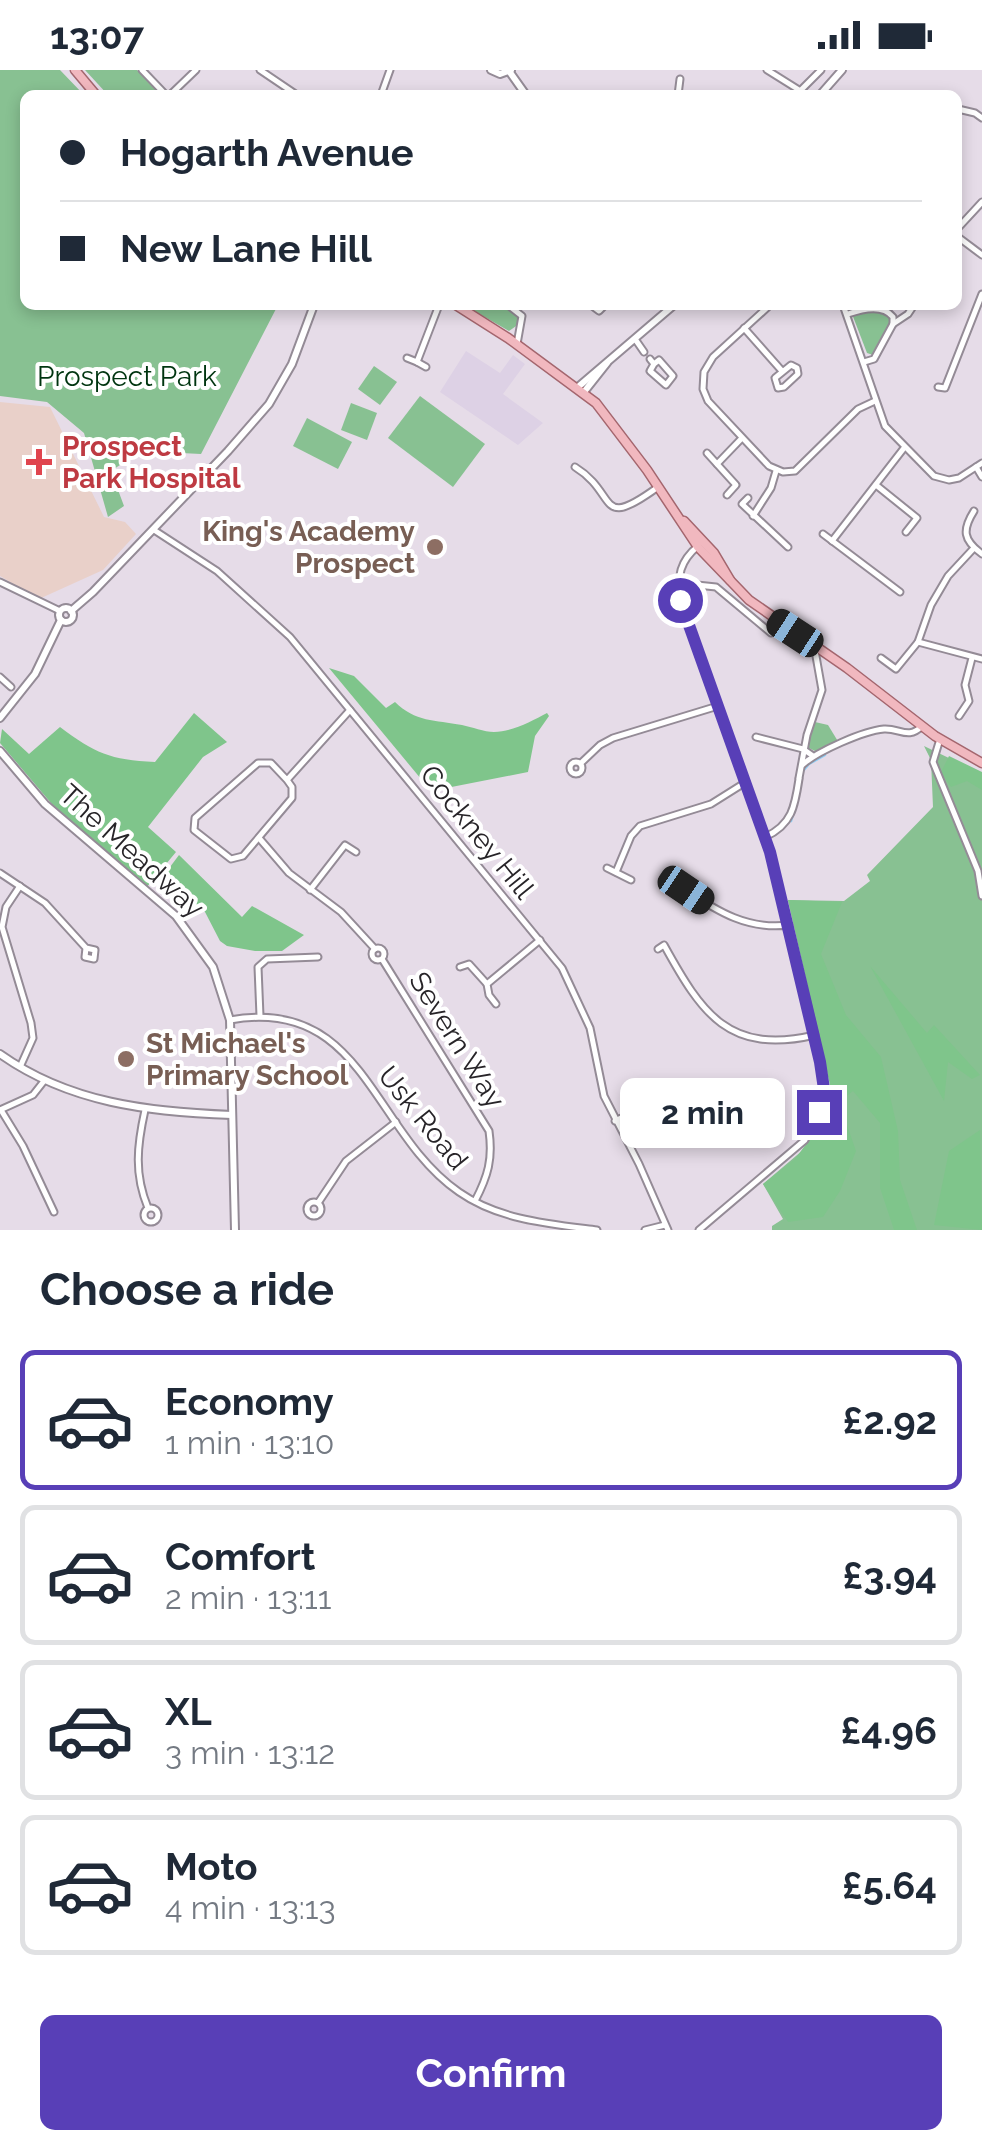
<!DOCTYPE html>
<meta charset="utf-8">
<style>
:root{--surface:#fff;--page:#f6f6f7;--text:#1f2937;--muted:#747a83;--line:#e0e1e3;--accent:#583fb7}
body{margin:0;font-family:Raleway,sans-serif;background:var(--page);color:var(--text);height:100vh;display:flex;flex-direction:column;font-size:38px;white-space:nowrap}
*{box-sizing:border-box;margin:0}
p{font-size:32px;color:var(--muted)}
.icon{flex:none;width:55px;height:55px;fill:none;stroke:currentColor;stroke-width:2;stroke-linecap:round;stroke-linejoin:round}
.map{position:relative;height:1160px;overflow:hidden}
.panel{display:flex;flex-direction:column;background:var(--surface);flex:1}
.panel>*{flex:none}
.hud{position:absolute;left:20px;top:20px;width:942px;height:220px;border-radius:15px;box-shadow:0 5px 15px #0003;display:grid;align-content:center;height:220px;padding:0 40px;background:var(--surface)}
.end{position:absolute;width:45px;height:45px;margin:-22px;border:12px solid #583fb7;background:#fff;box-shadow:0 0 0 5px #fff}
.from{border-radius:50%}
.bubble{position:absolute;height:70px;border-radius:15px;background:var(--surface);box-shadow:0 5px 15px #0003;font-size:32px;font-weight:700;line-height:70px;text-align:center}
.car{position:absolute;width:30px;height:60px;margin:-30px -15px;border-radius:12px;box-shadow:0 0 8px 2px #0007;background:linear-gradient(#222 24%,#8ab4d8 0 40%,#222 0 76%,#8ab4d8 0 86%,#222 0)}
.hud b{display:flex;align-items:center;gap:35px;height:95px;font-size:38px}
.hud b+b{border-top:2px solid var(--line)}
.hud i{width:25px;height:25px;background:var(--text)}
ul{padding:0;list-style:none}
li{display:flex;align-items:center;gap:30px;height:140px;margin:0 20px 15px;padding:0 20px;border:5px solid var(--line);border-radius:15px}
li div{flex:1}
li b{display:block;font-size:38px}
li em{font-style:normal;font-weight:700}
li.current{border-color:var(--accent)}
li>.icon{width:90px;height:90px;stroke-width:1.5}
h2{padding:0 40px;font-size:45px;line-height:120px}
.cta{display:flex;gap:20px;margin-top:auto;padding:20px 40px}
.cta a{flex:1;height:115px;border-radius:15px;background:var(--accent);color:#fff;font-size:40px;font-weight:700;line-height:115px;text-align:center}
.status{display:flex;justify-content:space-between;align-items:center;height:70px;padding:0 50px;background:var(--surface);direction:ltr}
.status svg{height:28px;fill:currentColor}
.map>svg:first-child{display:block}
</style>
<div class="status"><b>13:07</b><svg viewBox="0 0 49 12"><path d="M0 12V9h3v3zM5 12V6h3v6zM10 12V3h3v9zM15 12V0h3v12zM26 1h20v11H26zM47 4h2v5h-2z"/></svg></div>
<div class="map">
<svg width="982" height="1160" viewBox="0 0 982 1160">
<rect width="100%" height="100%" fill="#e6dce8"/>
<polygon fill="#ddd1e5" points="466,281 500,303 513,285 525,294 503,324 543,353 518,375 440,322"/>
<polygon fill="#e9d0c9" points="0,332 50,337 104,447 125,452 136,464 103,500 39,529 0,506"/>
<g fill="#88c192">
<polygon points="0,0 60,0 84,25 25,25 25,235 278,235 201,384 181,383 156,371 111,401 124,436 108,447 84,363 47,332 0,326"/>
<polygon points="85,0 137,0 161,25 108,25"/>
<polygon points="464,235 503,235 517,245 519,254 509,261"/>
<polygon points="883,242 889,246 890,253 873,285 867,283 852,244"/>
<polygon points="374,296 397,312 380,335 358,319"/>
<polygon points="420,326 485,374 453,417 388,368"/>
<polygon points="351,333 377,343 367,370 341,360"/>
<polygon points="307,348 352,372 338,399 293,376"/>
<polygon points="815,652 828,655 839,673 817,682 807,677"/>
<polygon points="924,676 982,704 982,1160 772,1160 772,1156 783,1149 763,1114 803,1080 825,1050 832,1016 788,830 844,831 870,811 867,805 933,737 931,690"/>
</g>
<g fill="#7fc58b">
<path d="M 329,598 L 354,606 L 386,638 L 395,632 C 415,652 435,650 462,655 C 472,657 484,662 494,662 C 512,662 532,651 547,643 L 549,646 L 535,666 L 528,702 L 431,721 Z"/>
<path d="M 194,643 L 227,672 L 203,687 L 148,757 L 176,782 L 146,818 L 51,733 L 0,673 L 2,659 L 29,684 L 60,657 C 95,683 110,690 155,692 Z"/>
<polygon points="949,686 982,702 982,720 967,711 951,717 941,702"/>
<polygon points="179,785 242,847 252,836 304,865 282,881 255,881 227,876 220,871 205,842 161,809"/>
<polygon points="788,830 842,832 821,884 846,945 881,987 898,1061 900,1110 917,1160 894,1160 880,1118 880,1053 853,1021 839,1032 856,1081 840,1121 823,1147 788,1152 763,1114 795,1089 824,1050 830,1015"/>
<polygon points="870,896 927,963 934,955 980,1005 972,1009 948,992 944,1031"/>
<polygon points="980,1060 982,1160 934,1155 949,1081"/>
</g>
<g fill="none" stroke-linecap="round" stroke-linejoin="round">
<g stroke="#8dcef6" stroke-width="2.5">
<polyline points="803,701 809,694 825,685"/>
<polyline points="791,751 798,729"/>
</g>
<g stroke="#948b96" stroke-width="9">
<g id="minor">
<polyline points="142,0 166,25"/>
<polyline points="260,0 297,25"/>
<polyline points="767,0 807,25"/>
<polyline points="801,20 821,0"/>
<polyline points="170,25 196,0"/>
<polyline points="381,25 390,0"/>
<polyline points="678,25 680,9"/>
<polyline points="958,39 975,43 982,48"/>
<polyline points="958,158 982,132"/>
<polyline points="958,167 982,185"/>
<polyline points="508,235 522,246 517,274"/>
<polyline points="591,235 599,241 605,235"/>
<polyline points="770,235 713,287 704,302 703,319 708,331 769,396 783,402 795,401 858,339 875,331"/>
<polyline points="843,235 885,356 934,406 949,410 959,408 982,393"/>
<path d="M 848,244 C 862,239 883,234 893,247 L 893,254 L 874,289 L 864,292"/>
<polyline points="893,254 908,244 914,235"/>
<polyline points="744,258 782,301"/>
<polyline points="635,269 644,282"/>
<polyline points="407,288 417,292 439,235"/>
<polyline points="650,289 654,294 659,290 673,306 666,315 650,301 654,294"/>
<polyline points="417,292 426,297"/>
<polygon points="791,295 797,298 798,304 784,317 778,318 775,308"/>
<polyline points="938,317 945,318 982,224"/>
<polyline points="707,383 736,415 727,425"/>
<polyline points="717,394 742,368"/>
<path d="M 575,397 C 619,424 596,462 658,417"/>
<polyline points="976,397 982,407"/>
<polyline points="876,415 917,448 906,462"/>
<polyline points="748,428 742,434 788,477"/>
<path d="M 974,441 C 962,460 963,470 982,484"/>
<polyline points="753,446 771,418 776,401"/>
<polyline points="154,460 217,501 290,567 562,898 590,958 604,1026 639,1094 668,1160"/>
<polyline points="823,464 900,522"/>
<polyline points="832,471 904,378"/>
<path d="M 698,476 C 680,491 677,506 680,529 L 770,782 L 815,965 L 824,1019 L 819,1042 L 805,1070 L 699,1160"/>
<polyline points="0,512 60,541"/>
<polyline points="679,520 697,515 716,517 771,563"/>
<polyline points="918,572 982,589"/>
<polyline points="881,588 896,599 918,572 931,535 948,506 974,478"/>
<polyline points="0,607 11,617"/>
<polyline points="959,646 969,631 965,615 972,588"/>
<polyline points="756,667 803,679 813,686"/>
<polyline points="940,669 933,692 978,801 982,826"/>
<circle cx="576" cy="698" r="6"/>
<polyline points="581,693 600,675 613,668 718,636"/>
<path d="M 802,695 C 818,681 863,661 884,659 C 900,658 908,670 922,656"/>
<polyline points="799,708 807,665 822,620 814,575"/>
<polyline points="287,710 271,693 258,693 195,748 194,760 231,789 243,786 292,728 292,717 287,710 350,640"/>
<path d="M 765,767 C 792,755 795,736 799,709"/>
<polyline points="259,768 289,803 341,842 375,879"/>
<polyline points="607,798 631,810"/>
<polyline points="616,802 631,766 640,756 711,734 746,712"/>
<polyline points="0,803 45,833 86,878 95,880 94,889 85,887 86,878"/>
<polyline points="20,816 6,837 2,857 31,953 33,968 20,997"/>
<polyline points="310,820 345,775 356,782"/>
<path d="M 682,825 L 686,820 C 718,842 748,860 789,855"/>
<circle cx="378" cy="884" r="6"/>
<path d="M 658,879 L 664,875 C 702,944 729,985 815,965"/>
<path d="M 382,889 L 489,1061 C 493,1089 488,1106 475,1131"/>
<polyline points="460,897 469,894 487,914"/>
<polyline points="496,934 489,925 487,914 540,870"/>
<polyline points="260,946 258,897 267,889 318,887"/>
<path d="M 230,950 C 364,926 372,1062 459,1122 C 499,1150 549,1154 597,1160"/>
<polyline points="685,1026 725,1059"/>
<polyline points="0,1040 33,1025 44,1011"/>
<polyline points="1,1040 23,1076 54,1142"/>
<path d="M 145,1040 C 137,1076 134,1104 148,1138"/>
<path d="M 615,1051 C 624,1047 632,1042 641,1042 C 668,1041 666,1051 689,1029"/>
<circle cx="314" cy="1139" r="7"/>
<polyline points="318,1133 346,1091 396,1052"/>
<circle cx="151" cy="1145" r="7"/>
<polyline points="645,1160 665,1155"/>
</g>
</g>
<g stroke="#948b96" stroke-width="10">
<g id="tertiary">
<polyline points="491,0 500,4 511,0"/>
<polyline points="509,1 526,25"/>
<polyline points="820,25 842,0"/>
<polyline points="578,317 674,235"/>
<polyline points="584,322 607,293"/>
<circle cx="66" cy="545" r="7"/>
<polyline points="71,541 93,522 228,381 269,334 292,294 314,235"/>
<polyline points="0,648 35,604 61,550"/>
<polyline points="0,681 45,734 176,846 213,897 230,950 235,1160"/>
<path d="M 0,984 C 69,1033 149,1042 232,1045"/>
</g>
</g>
<g stroke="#a4666e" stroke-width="11">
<g id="primary">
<polyline points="75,0 96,25"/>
<polyline points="456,235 508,268 596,333 647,400 698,477 749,530 847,598 935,666 982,693"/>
<polyline points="684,451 714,483 730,510"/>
</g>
</g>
<use href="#minor" stroke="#fff" stroke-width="5"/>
<use href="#tertiary" stroke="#fff" stroke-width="6"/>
<use href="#primary" stroke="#f1b8bf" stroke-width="8"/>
</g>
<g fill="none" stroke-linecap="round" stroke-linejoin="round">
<polyline stroke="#583fb7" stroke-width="12" points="680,530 770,782 820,992 824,1019 819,1042"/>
</g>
<path fill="#e0444e" stroke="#fff" stroke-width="4" d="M34 377h10v10h10v10h-10v10h-10v-10h-10v-10h10z"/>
<g fill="#8d6e63" stroke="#fff" stroke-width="4">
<circle cx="435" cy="477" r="10"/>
<circle cx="126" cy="989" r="10"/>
</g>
<g text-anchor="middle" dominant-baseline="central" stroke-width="8" stroke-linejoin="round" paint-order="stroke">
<g font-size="28" fill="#003510" stroke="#fff">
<text x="127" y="306">Prospect Park</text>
</g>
<g font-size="28" font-weight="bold" fill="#be3a42" stroke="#fff" text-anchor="start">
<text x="62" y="376">Prospect<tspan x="62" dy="32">Park Hospital</tspan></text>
</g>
<g font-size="28" font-weight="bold" fill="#785e54" stroke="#fff" text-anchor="end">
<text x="415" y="461">King's Academy<tspan x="415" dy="32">Prospect</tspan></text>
<text x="146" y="973" text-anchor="start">St Michael's<tspan x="146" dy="32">Primary School</tspan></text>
</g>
<g font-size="28" fill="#272428" stroke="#fff">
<text transform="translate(477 762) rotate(51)">Cockney Hill</text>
<text transform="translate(132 781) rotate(42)">The Meadway</text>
<text transform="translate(457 970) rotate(58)">Severn Way</text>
<text transform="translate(423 1048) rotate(51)">Usk Road</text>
</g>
</g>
</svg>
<i class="end from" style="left:680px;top:530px"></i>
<i class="end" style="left:819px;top:1042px"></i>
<div class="bubble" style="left:620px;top:1008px;width:165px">2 min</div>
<i class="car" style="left:795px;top:563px;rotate:303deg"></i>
<i class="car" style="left:686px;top:820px;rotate:124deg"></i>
<div class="hud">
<b><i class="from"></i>Hogarth Avenue</b>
<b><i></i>New Lane Hill</b>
</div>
</div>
<section class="panel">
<h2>Choose a ride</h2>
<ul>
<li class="current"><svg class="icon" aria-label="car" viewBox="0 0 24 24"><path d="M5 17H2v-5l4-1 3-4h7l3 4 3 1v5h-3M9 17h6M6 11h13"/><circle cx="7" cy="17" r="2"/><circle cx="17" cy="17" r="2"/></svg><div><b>Economy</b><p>1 min · 13:10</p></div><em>£2.92</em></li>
<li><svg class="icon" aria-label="car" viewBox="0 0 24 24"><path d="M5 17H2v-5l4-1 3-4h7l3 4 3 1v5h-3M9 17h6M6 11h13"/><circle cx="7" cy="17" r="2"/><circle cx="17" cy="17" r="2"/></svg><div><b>Comfort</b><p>2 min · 13:11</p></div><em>£3.94</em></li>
<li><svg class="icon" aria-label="car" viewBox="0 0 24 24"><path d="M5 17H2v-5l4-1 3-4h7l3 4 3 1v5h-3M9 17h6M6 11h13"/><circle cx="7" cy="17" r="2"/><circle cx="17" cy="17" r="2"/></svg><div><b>XL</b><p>3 min · 13:12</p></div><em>£4.96</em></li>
<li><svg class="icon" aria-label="car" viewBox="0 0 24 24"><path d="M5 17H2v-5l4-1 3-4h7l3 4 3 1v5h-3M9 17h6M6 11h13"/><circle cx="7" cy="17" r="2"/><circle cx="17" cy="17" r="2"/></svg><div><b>Moto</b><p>4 min · 13:13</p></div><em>£5.64</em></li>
</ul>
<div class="cta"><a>Confirm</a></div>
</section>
